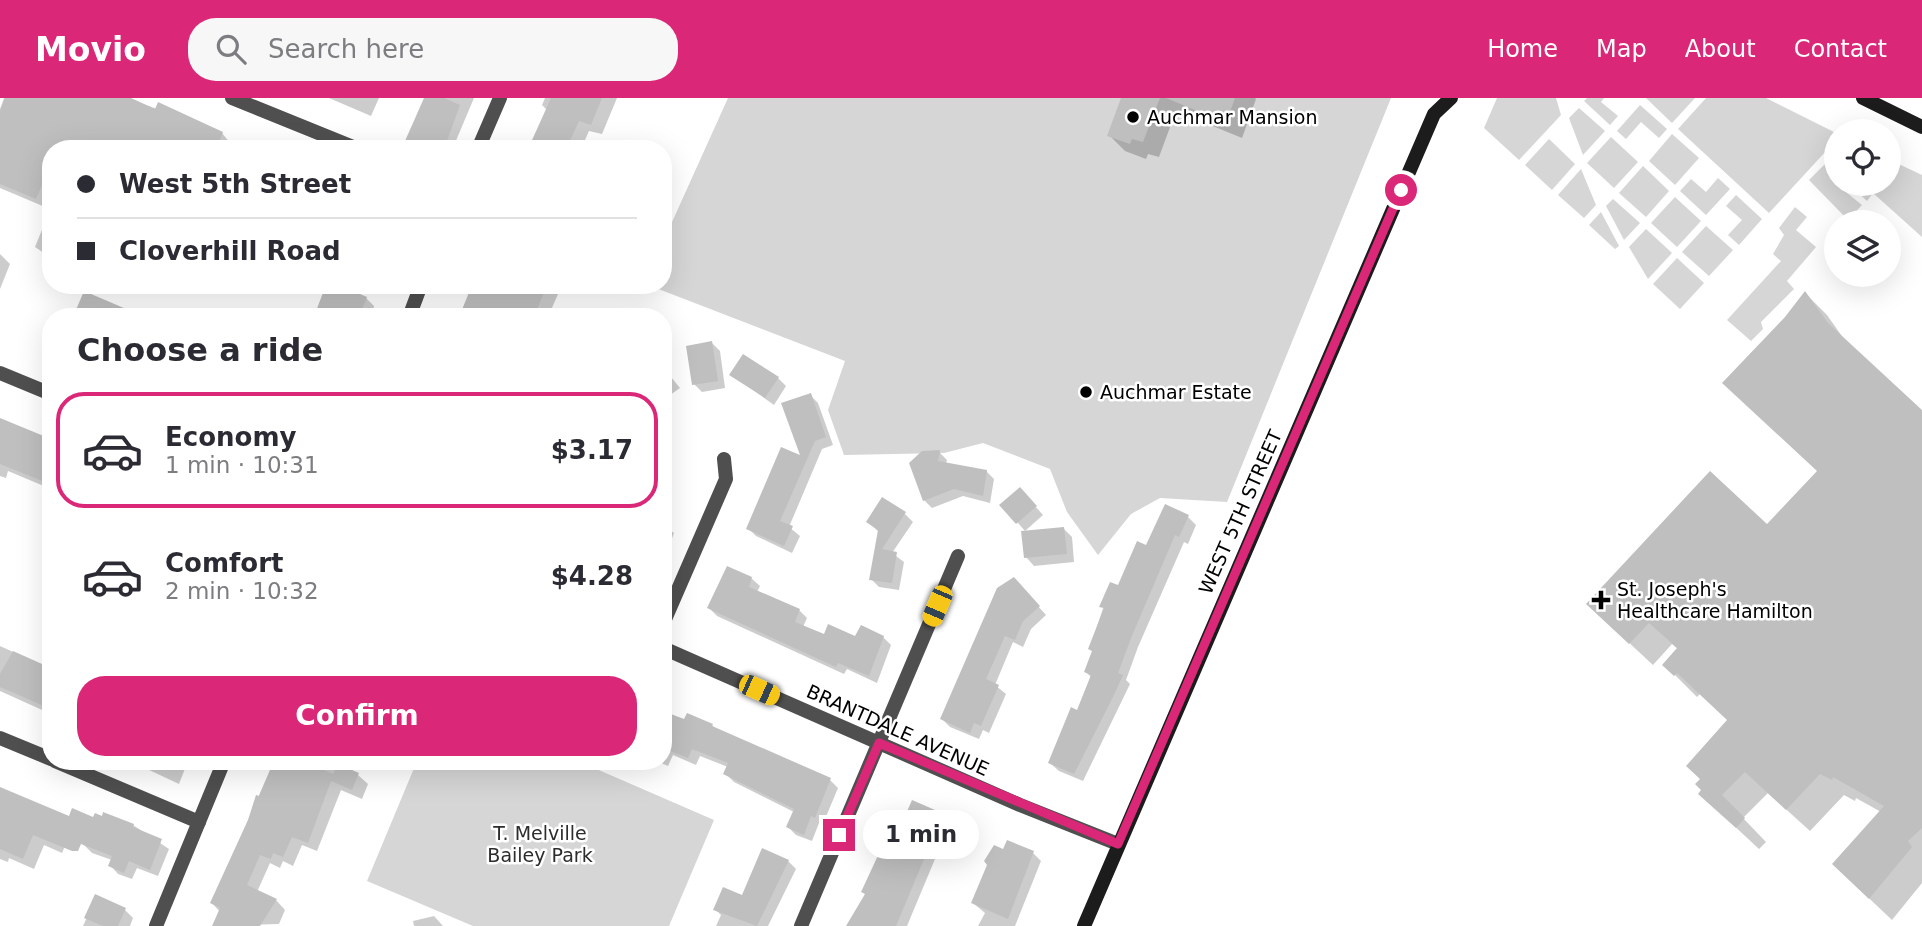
<!DOCTYPE html>
<meta charset="utf-8">
<style>
:root{--surface:#fff;--page:#f7f7f7;--text:#2b2b33;--muted:#7c7c81;--line:#e1e1e2;--accent:#db2777}
body{margin:0;font-family:"DejaVu Sans",sans-serif;background:var(--page);color:var(--text);height:100vh;display:flex;flex-direction:column;font-size:26px;white-space:nowrap}
*{box-sizing:border-box;margin:0}
p{font-size:23px;color:var(--muted)}
.icon{flex:none;width:38px;height:38px;fill:none;stroke:currentColor;stroke-width:2;stroke-linecap:round;stroke-linejoin:round}
.map{position:relative;flex:1;overflow:hidden}
.drawer{position:absolute;left:42px;top:210px;width:630px;height:462px;display:flex;flex-direction:column;background:var(--surface);border-radius:28px;box-shadow:0 7px 28px #0002}
.drawer>*{flex:none}
.hud{position:absolute;left:42px;top:42px;width:630px;height:154px;border-radius:28px;box-shadow:0 7px 28px #0002;display:grid;align-content:center;height:154px;padding:0 35px;background:var(--surface)}
.tools{position:absolute;left:1824px;top:21px;display:grid;gap:14px}
.tools a{display:grid;place-items:center;width:77px;height:77px;border-radius:50%;background:var(--surface);box-shadow:0 7px 28px #0002;font-size:35px}
.end{position:absolute;width:32px;height:32px;margin:-16px;border:9px solid #db2777;background:#fff;box-shadow:0 0 0 4px #fff}
.from{border-radius:50%}
.bubble{position:absolute;height:49px;border-radius:24px;background:var(--surface);box-shadow:0 7px 28px #0002;font-size:23px;font-weight:800;line-height:49px;text-align:center}
.car{position:absolute;width:21px;height:42px;margin:-21px -10px;border-radius:9px;box-shadow:0 0 5px 2px #0007;background:linear-gradient(#f5c518 24%,#345 0 40%,#f5c518 0 76%,#345 0 86%,#f5c518 0)}
.hud b{display:flex;align-items:center;gap:24px;height:66px;font-size:26px}
.hud b+b{border-top:2px solid var(--line)}
.hud i{width:18px;height:18px;background:var(--text)}
ul{padding:0;list-style:none}
li{display:flex;align-items:center;gap:21px;height:116px;margin:0 14px 10px;padding:0 21px;border:4px solid transparent;border-radius:28px}
li div{flex:1}
li b{display:block;font-size:26px}
li em{font-style:normal;font-weight:800}
li.selected{border-color:var(--accent)}
li>.icon{width:63px;height:63px;stroke-width:1.5}
h2{padding:0 35px;font-size:32px;line-height:84px}
.action{display:flex;gap:14px;margin-top:auto;padding:14px 35px}
.action a{flex:1;height:80px;border-radius:28px;background:var(--accent);color:#fff;font-size:28px;font-weight:800;line-height:80px;text-align:center}
header{display:flex;align-items:center;gap:42px;box-sizing:border-box;height:98px;padding:0 35px;background:var(--accent);color:#fff}
header strong{font-size:33px}
nav{display:flex;gap:38px;margin-inline-start:auto;font-size:24px}
.search{width:490px;height:63px;background:var(--page);display:flex;align-items:center;gap:18px;box-sizing:border-box;padding:0 24px;border-radius:28px;color:var(--muted);font-size:26px}
.map>svg:first-child{display:block}
</style>
<header>
<strong>Movio</strong>
<div class="search"><svg class="icon" aria-label="search" viewBox="0 0 24 24"><circle cx="10" cy="10" r="6"/><path d="M15 15l6 6"/></svg>Search here</div>
<nav><a>Home</a><a>Map</a><a>About</a><a>Contact</a></nav>
</header>
<div class="map">
<svg width="1922" height="828" viewBox="0 0 1922 828">
<rect width="100%" height="100%" fill="#fff"/>
<g fill="#d6d6d6">
<polygon points="728,0 1391,0 1227,404 1160,400 1131,416 1098,457 1067,414 1050,371 983,345 944,355 844,357 828,312 845,263 648,187 663,187 663,144"/>
<polygon points="1497,0 1556,0 1561,17 1519,62 1484,30"/>
<polygon points="1587,0 1604,0 1601,4 1618,18 1610,27 1584,3"/>
<polygon points="1646,0 1695,0 1672,25"/>
<polygon points="1706,0 1766,0 1836,35 1836,47 1827,52 1769,115 1678,31"/>
<polygon points="1640,7 1667,31 1659,40 1641,24 1626,41 1617,33"/>
<polygon points="1579,10 1605,33 1583,57 1569,20"/>
<polygon points="1672,36 1699,60 1675,87 1649,63"/>
<polygon points="1611,39 1638,64 1614,90 1587,65"/>
<polygon points="1549,41 1575,66 1552,92 1525,67"/>
<polygon points="1836,55 1836,86 1862,107 1848,122 1809,82"/>
<polygon points="1888,61 1922,77 1922,139 1873,95 1867,103 1849,86 1888,86"/>
<polygon points="1643,68 1669,93 1646,119 1619,95"/>
<polygon points="1581,71 1596,107 1584,120 1558,97"/>
<polygon points="1718,80 1730,91 1706,117 1680,93 1691,81 1706,94"/>
<polygon points="1736,97 1762,121 1739,147 1728,137 1742,122 1726,108"/>
<polygon points="1675,99 1701,123 1677,149 1651,125"/>
<polygon points="1613,101 1640,125 1624,142 1606,108"/>
<polygon points="1795,109 1807,119 1796,132 1816,149 1787,183 1794,191 1761,224 1763,231 1751,243 1727,222 1781,163 1773,156 1784,137 1779,130"/>
<polygon points="1601,114 1619,148 1615,151 1589,127"/>
<polygon points="1706,128 1733,152 1709,178 1682,154"/>
<polygon points="1646,131 1672,155 1648,181 1629,149"/>
<polygon points="1677,160 1704,185 1680,211 1653,186"/>
<polygon points="417,663 578,663 714,722 669,828 473,828 367,783"/>
</g>
<g fill="#0003">
<polygon points="4,0 127,0 222,35 231,46 243,51 51,51 51,99 45,109 0,90 0,11"/>
<polygon points="329,0 379,0 371,18"/>
<polygon points="427,0 474,0 455,45 457,51 415,51 407,43"/>
<polygon points="545,0 617,0 602,36 589,33 581,51 531,51 547,12 542,7"/>
<polygon points="1123,0 1255,0 1256,1 1242,40 1176,13 1159,59 1148,56 1146,61 1125,53 1109,37"/>
<polygon points="50,112 51,112 51,160 35,149"/>
<polygon points="0,156 10,166 0,191"/>
<polygon points="328,187 366,200 374,208 372,219 316,219"/>
<polygon points="476,187 562,187 548,219 461,219"/>
<polygon points="1805,195 1827,217 1846,244 1922,315 1922,785 1892,822 1856,788 1881,714 1856,700 1855,703 1844,697 1810,733 1768,695 1743,720 1766,744 1759,751 1700,696 1703,692 1702,681 1729,622 1700,596 1697,599 1664,566 1678,551 1672,546 1653,567 1611,528 1767,429 1818,374 1786,220"/>
<polygon points="712,245 720,253 725,290 702,294 694,286"/>
<polygon points="663,269 680,290 663,302"/>
<polygon points="732,277 778,280 786,288 774,307"/>
<polygon points="810,297 818,305 833,347 822,351 789,429 800,438 792,455 756,438 748,430 803,361"/>
<polygon points="0,330 51,343 51,391 8,373 6,380 0,378"/>
<polygon points="939,354 947,362 946,366 986,373 994,381 990,405 963,398 932,410 924,402"/>
<polygon points="1027,399 1043,417 1025,433 1002,407"/>
<polygon points="1165,409 1188,419 1196,427 1188,446 1184,444 1138,549 1126,582 1130,586 1083,683 1059,673 1050,665 1078,614 1092,580 1086,574 1094,554 1090,550 1111,486 1119,489 1147,449"/>
<polygon points="905,416 913,424 892,455 904,464 899,492 879,489 871,481 879,434 868,424"/>
<polygon points="663,426 674,435 663,464"/>
<polygon points="1064,431 1072,439 1074,464 1034,468 1026,459"/>
<polygon points="751,480 760,488 757,494 799,512 807,520 803,529 824,538 883,539 891,547 877,585 847,571 844,576 717,518 709,510"/>
<polygon points="1021,489 1046,517 1031,531 1023,549 1013,544 995,587 1006,596 989,635 983,632 979,641 950,629 942,621"/>
<polygon points="0,548 51,571 51,616 0,593"/>
<polygon points="663,615 685,624 712,627 717,633 830,682 838,690 823,726 819,725 812,743 796,737 788,729 794,714 734,684 725,675 728,669 700,658 696,667 673,657 668,668 657,663 663,663"/>
<polygon points="130,663 188,663 179,686"/>
<polygon points="274,663 337,663 336,667 358,677 368,686 362,701 341,692 317,753 302,747 293,768 283,763 280,770 270,765 257,794 276,802 285,812 279,826 214,828 220,814 212,805"/>
<polygon points="0,691 73,729 62,755 44,747 34,771 9,760 8,764 0,761"/>
<polygon points="913,704 934,714 942,722 940,728 950,737 944,751 940,749 907,828 848,828 866,797 863,794 885,755 896,743"/>
<polygon points="133,727 169,751 158,778 137,770 132,781 118,776 110,767 112,762 92,755 84,747"/>
<polygon points="1004,753 1033,755 1041,763 1015,828 978,828 985,815 973,805"/>
<polygon points="788,763 796,771 768,828 716,828 721,817 715,811 743,799"/>
<polygon points="96,799 125,812 133,820 130,828 83,828"/>
<polygon points="434,818 443,828 414,828 413,823"/>
</g>
<g fill="#bfbfbf">
<polygon points="5,0 131,0 155,11 158,4 223,34 216,51 51,51 51,66 36,101 0,86 0,13"/>
<polygon points="424,0 444,0 460,7 444,51 422,51 405,43"/>
<polygon points="551,0 602,0 591,27 579,23 566,51 528,51"/>
<polygon points="1121,0 1160,0 1143,44 1132,41 1130,46 1107,38"/>
<polygon points="1166,0 1235,0 1226,25"/>
<polygon points="326,187 339,187 367,199 359,219 331,219 316,213"/>
<polygon points="472,187 547,187 534,219 459,219"/>
<polygon points="84,193 145,219 73,219"/>
<polygon points="1805,193 1828,225 1922,312 1922,730 1908,743 1912,749 1869,801 1832,766 1884,708 1833,679 1832,682 1820,676 1786,712 1745,674 1722,697 1745,720 1736,730 1698,696 1701,692 1695,686 1700,681 1686,668 1727,622 1677,575 1674,578 1662,567 1677,550 1649,525 1629,546 1586,506 1710,373 1767,426 1817,373 1722,285 1785,219"/>
<polygon points="712,243 718,283 692,287 686,248"/>
<polygon points="743,256 779,279 765,300 729,277"/>
<polygon points="811,295 826,339 815,343 780,423 793,428 784,448 746,431 781,349 800,357 781,305"/>
<polygon points="0,320 51,341 51,369 45,384 0,366"/>
<polygon points="940,352 938,363 987,372 983,398 954,391 923,403 909,365 922,353"/>
<polygon points="1020,389 1037,408 1016,426 999,407"/>
<polygon points="882,399 906,414 882,451 897,454 892,485 869,482 878,432 866,424"/>
<polygon points="1165,406 1189,417 1179,439 1175,437 1131,540 1118,575 1123,577 1113,599 1074,676 1048,665 1071,609 1077,612 1091,577 1084,574 1092,553 1088,551 1104,510 1099,509 1110,484 1118,487 1137,443 1146,447"/>
<polygon points="1064,429 1067,456 1024,460 1021,433"/>
<polygon points="727,468 752,479 749,489 800,511 795,524 824,536 828,526 855,538 861,527 884,538 869,578 838,565 836,569 707,510"/>
<polygon points="1014,479 1040,508 1023,523 1015,542 1005,538 986,581 999,587 981,628 974,625 970,635 940,621 997,490"/>
<polygon points="13,553 51,570 51,611 0,589 0,576"/>
<polygon points="663,613 684,621 687,615 713,626 712,628 831,680 815,720 811,718 804,737 786,729 794,711 723,676 728,665 692,651 688,660 663,650"/>
<polygon points="274,663 303,663 333,676 338,666 359,675 352,692 331,683 308,745 292,739 283,759 273,755 271,761 260,757 247,787 277,801 260,828 212,828 220,810 210,805 248,722 256,697 259,698"/>
<polygon points="0,689 69,718 72,710 93,719 95,715 102,718 103,714 134,726 133,729 162,741 150,772 129,763 124,775 108,768 112,758 81,746 78,753 72,753 33,737 23,761 0,751"/>
<polygon points="912,702 935,712 931,722 943,727 935,744 932,742 896,828 846,828 865,796 861,794 881,751 884,753 890,739 895,741"/>
<polygon points="1007,742 1034,753 1008,821 971,805 987,767 984,763 994,747 1003,751"/>
<polygon points="762,750 789,762 757,828 713,812 723,789 742,797"/>
<polygon points="95,796 126,810 118,828 103,828 84,820"/>
</g>
<g fill="none" stroke-linecap="round" stroke-linejoin="round">
<g stroke="#4f4f4f" stroke-width="14">
<polyline points="232,0 358,51"/>
<polyline points="478,51 500,0"/>
<polyline points="409,219 421,187"/>
<polyline points="0,275 51,296"/>
<polyline points="663,526 726,381 724,361"/>
<polyline points="663,550 1020,707 1118,746"/>
<polyline points="0,640 51,661"/>
<polyline points="55,663 199,724"/>
<polyline points="156,828 224,663"/>
<polyline points="801,828 958,458"/>
</g>
<g stroke="#1c1c1c" stroke-width="14">
<polyline points="1863,0 1922,29"/>
<polyline points="1084,828 1434,16 1451,0"/>
</g>
</g>
<g fill="none" stroke-linecap="round" stroke-linejoin="round">
<polyline stroke="#db2777" stroke-width="9" points="839,737 879,645 1118,746 1401,92"/>
</g>
<g fill="#000" stroke="#fff" stroke-width="2.5">
<circle cx="1133" cy="19" r="7"/>
<circle cx="1086" cy="294" r="7"/>
<path d="M1597.5 491.5h7v7h7v7h-7v7h-7v-7h-7v-7h7z"/>
</g>
<g text-anchor="middle" dominant-baseline="central" stroke-width="5" stroke-linejoin="round" paint-order="stroke">
<g font-size="19" fill="#000" stroke="#fff" text-anchor="start">
<text x="1147" y="19">Auchmar Mansion</text>
<text x="1100" y="294">Auchmar Estate</text>
<text x="1617" y="491">St. Joseph's<tspan x="1617" dy="22">Healthcare Hamilton</tspan></text>
</g>
<g font-size="19" fill="#000" stroke="#fff">
<text transform="translate(1240 414) rotate(-66)">WEST 5TH STREET</text>
<text transform="translate(898 632) rotate(24)">BRANTDALE AVENUE</text>
</g>
<g font-size="19" fill="#2d2d2d" stroke="#fff">
<text x="540" y="735">T. Melville<tspan x="540" dy="22">Bailey Park</tspan></text>
</g>
</g>
</svg>
<div class="tools">
<a><svg class="icon" aria-label="locate" viewBox="0 0 24 24"><circle cx="12" cy="12" r="6"/><path d="M12 2v4M12 18v4M2 12h4M18 12h4"/></svg></a>
<a><svg class="icon" aria-label="layers" viewBox="0 0 24 24"><path d="M12 4l9 5-9 5-9-5zM3 14l9 5 9-5"/></svg></a>
</div>
<i class="end from" style="left:1401px;top:92px"></i>
<i class="end" style="left:839px;top:737px"></i>
<div class="bubble" style="left:863px;top:712px;width:116px">1 min</div>
<i class="car" style="left:937px;top:508px;rotate:203deg"></i>
<i class="car" style="left:759px;top:592px;rotate:114deg"></i>
<div class="hud">
<b><i class="from"></i>West 5th Street</b>
<b><i></i>Cloverhill Road</b>
</div>
<section class="drawer">
<h2>Choose a ride</h2>
<ul>
<li class="selected"><svg class="icon" aria-label="car" viewBox="0 0 24 24"><path d="M5 17H2v-5l4-1 3-4h7l3 4 3 1v5h-3M9 17h6M6 11h13"/><circle cx="7" cy="17" r="2"/><circle cx="17" cy="17" r="2"/></svg><div><b>Economy</b><p>1 min · 10:31</p></div><em>$3.17</em></li>
<li><svg class="icon" aria-label="car" viewBox="0 0 24 24"><path d="M5 17H2v-5l4-1 3-4h7l3 4 3 1v5h-3M9 17h6M6 11h13"/><circle cx="7" cy="17" r="2"/><circle cx="17" cy="17" r="2"/></svg><div><b>Comfort</b><p>2 min · 10:32</p></div><em>$4.28</em></li>
</ul>
<div class="action"><a>Confirm</a></div>
</section>
</div>
